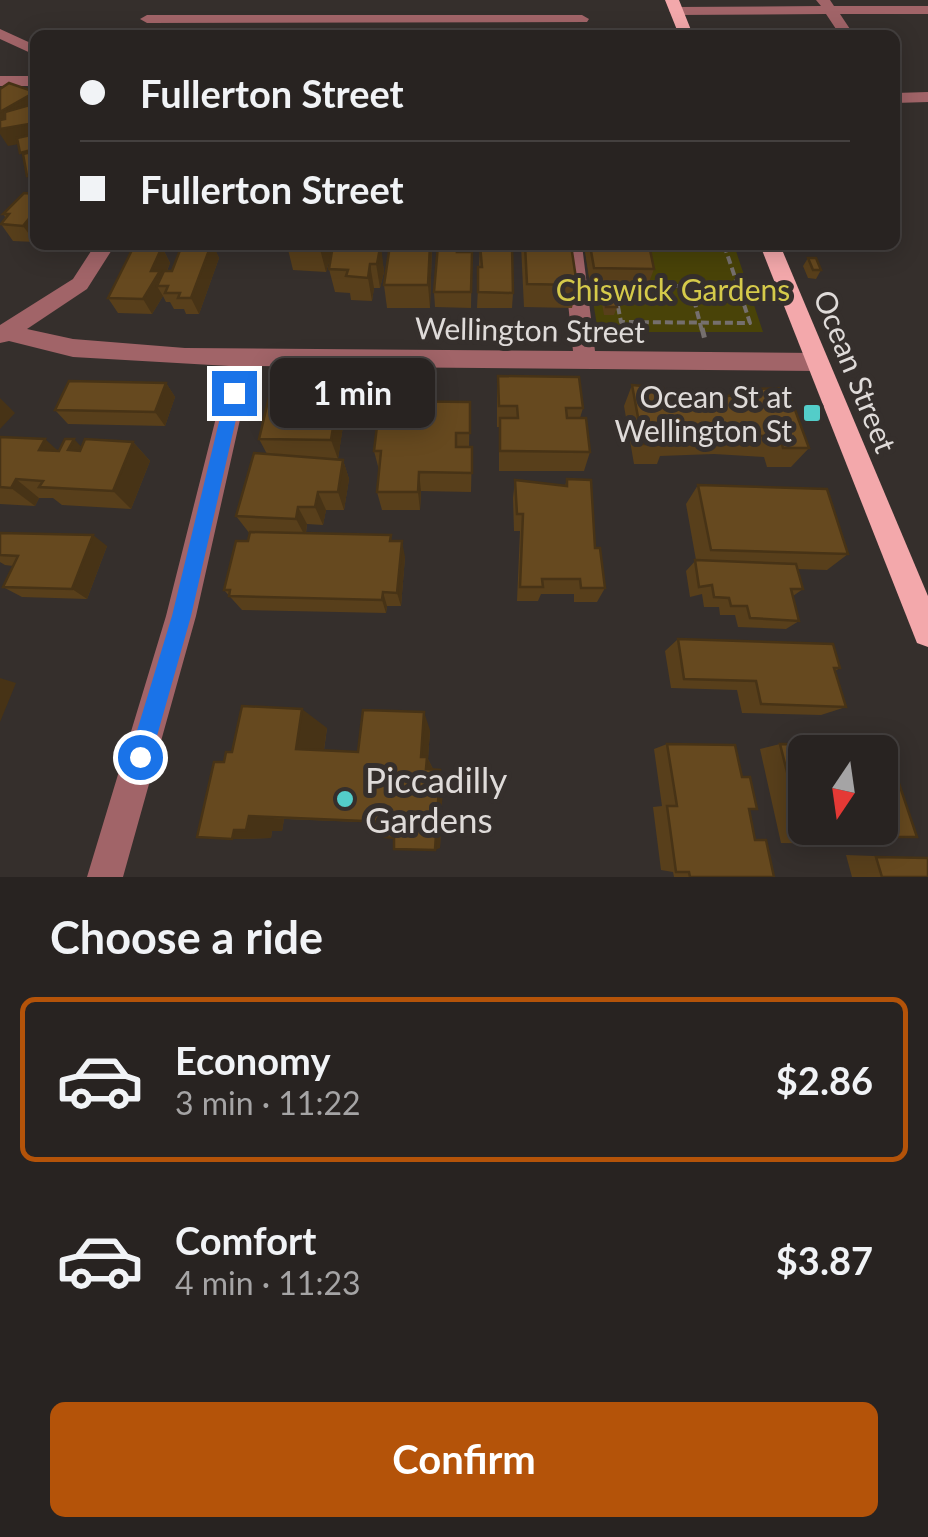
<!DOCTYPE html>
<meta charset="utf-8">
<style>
:root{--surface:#282321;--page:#342f2e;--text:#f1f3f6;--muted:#a5a4a5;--line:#44403f;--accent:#b45309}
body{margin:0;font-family:Lato,sans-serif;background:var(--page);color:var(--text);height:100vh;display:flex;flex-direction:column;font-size:38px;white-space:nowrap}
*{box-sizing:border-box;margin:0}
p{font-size:32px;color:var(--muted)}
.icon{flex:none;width:55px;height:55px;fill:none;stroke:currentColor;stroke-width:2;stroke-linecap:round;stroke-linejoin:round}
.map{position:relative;height:877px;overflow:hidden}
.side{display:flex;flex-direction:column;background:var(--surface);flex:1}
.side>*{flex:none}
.guide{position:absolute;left:30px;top:30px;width:870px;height:220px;border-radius:15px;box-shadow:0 5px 25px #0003,0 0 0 2px var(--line);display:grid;align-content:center;height:220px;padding:0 50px;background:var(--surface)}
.needle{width:65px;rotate:193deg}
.buttons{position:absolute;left:788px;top:735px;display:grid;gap:20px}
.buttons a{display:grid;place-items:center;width:110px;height:110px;border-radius:15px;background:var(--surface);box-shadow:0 5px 25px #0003,0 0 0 2px var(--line);font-size:50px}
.end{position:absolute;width:45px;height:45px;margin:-22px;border:12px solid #1a73e8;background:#fff;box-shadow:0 0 0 5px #fff}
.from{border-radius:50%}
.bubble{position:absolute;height:70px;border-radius:15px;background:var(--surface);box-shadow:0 5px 25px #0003,0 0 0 2px var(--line);font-size:32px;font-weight:700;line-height:70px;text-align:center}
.guide b{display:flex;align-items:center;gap:35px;height:95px;font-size:38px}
.guide b+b{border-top:2px solid var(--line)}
.guide i{width:25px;height:25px;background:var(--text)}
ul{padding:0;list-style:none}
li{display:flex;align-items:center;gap:30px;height:165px;margin:0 20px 15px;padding:0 30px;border:5px solid transparent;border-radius:15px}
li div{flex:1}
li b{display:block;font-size:38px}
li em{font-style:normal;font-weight:700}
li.current{border-color:var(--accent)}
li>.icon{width:90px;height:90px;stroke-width:1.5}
h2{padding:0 50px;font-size:45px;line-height:120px}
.button{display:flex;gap:20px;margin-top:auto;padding:20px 50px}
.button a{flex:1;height:115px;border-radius:15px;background:var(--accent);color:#fff;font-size:40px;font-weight:700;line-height:115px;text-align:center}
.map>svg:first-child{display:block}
</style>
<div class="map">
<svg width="928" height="877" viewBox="0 0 928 877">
<rect width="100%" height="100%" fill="#352f2c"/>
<polygon fill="#494308" points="584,245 734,245 763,332 598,332"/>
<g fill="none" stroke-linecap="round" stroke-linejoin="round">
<g stroke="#756f6d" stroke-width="4" stroke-dasharray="8 4" stroke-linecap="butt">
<polyline points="724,245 738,286"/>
<polygon points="614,286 738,286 750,323 621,322"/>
<polyline points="738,286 753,286"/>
<polyline points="691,288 702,331"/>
</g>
<polyline stroke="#756f6d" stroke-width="5" stroke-dasharray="10 5" stroke-linecap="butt" points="702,328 705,340"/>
<g fill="#a16468" fill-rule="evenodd">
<polygon points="816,0 830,0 834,6 928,6 928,14 840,14 854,35 840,35 826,14 676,15 669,11 676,7 821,6"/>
<polygon points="582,15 589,19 587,22 147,23 140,19 147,15"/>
<polygon points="0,29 35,45 35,55 0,39"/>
<rect x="0" y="76" width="35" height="10"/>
<polygon points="928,92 928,102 895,103 895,93"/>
<polygon points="95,245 115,245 87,289 27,329 73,339 185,348 573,351 562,245 582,245 595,351 817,353 828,362 817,371 252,366 196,616 123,877 87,877 166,616 229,366 73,357 9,341 0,343 0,325 73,279"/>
</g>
<g fill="#f3a8ab" fill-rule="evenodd">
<polygon points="665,0 679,0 693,35 679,35"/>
<polygon points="760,245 780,245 928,596 928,647 917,643"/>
</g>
</g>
<g fill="#583f1b" fill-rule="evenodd">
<polygon points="35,194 35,242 13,241 1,224 6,218 3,214"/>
<path d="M 147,245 L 220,245 L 219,247 L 214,248 L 219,258 L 199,314 L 186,314 L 184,309 L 174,309 L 170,302 L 166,302 L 163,296 L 152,314 L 118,313 L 108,298 L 148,246 ZM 163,249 L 180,250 L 172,271 L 167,271 L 170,263 Z"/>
<polygon points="287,245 388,245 387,249 381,249 381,251 384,272 380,288 374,288 372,301 351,300 350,293 335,292 329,269 332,253 326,272 293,270"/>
<polygon points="390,245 432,245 430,308 387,308 384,285"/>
<polygon points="438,245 472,245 471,308 435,307 434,292"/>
<polygon points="480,245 513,293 512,308 477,308"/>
<polygon points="521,245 525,245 577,285 572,308 524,307"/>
<polygon points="584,245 649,245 654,269 648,285 612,284 617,307 614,315 604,315 600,292 602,284 603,284 590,284"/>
<polygon points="808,258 821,270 816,279 808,278 803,266"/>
<polygon points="498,376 583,408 580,418 590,452 584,471 499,471 499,427 497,427 497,397"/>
<polygon points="166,383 175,397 165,426 68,424 55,410"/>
<polygon points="632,385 668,399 672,399 675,393 702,402 720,402 723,397 752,398 758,389 809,448 791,467 767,467 764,457 714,454 660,456 657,464 634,464 624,406"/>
<polygon points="349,386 338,459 343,460 349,479 344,510 326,510 323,525 307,524 306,533 392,541 405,557 401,606 387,606 386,613 242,610 224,590 248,541 250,534 236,516 267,454 259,439"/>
<polygon points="470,402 469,447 472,447 471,492 421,491 420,510 382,510 377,492 379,470 374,451"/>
<polygon points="0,437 57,451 133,442 150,461 131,509 62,505 53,498 39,498 35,506 0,504"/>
<polygon points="567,479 595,548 605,588 597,602 574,602 574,594 541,594 538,601 517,601 520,531 514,531 513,498 515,480 565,486"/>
<polygon points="698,485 848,554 827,570 797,569 803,589 793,596 799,621 786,629 738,627 735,615 720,615 719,607 704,607 702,594 690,597 686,571 696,560 686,504"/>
<polygon points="0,533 107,546 87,599 22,597 3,587 13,566 5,565 0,562"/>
<polygon points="678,639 840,668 835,671 846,707 821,715 742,713 737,690 671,688 665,651"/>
<polygon points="327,728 324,750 358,752 430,730 428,759 433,769 443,780 440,848 394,838 386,823 284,819 282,831 272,831 271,838 232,839 224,762 232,752"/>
<polygon points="667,744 749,810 755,840 774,877 674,877 673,872 661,870 653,807 662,806 654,749"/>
<path d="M 780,744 L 886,745 L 917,837 L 847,837 L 849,844 L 781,843 L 760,749 ZM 805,752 L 880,752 L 880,828 L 805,828 Z"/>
<polygon points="846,855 928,858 928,877 852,877"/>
</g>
<g fill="#473316">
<polygon points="35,92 35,141 8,146 0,134 0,112"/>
<polygon points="31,175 35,180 35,188 27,176"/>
<polygon points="35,211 35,242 23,226"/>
<polygon points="211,245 213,245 219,258 199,314 191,298"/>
<polygon points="321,245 334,245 326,272 320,249"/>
<polygon points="373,245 381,245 384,272 380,288"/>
<polygon points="430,245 432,245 430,308 428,285"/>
<polygon points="162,247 170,263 164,278 168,286 157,286 163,296 152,314 143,299 151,271"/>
<polygon points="370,264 374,288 372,301 368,278"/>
<polygon points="343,365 349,386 338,459 331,440"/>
<polygon points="166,383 175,397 165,426 155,412"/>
<polygon points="0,398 15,413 0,429"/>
<polygon points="45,439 66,458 39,450"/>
<polygon points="74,439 93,459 68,450"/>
<polygon points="133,442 150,461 131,509 113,491"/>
<polygon points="343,460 349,479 344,510 338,492"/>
<polygon points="419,472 421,491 420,510 418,492"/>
<polygon points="16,479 39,498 35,506 11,488"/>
<polygon points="318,492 326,510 323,525 315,507"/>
<polygon points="298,507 307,524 305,536 296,519"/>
<polygon points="93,535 107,546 87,599 72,589"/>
<polygon points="402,541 405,557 401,606 397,593"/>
<polygon points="383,592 387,606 386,613 382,600"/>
<polygon points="0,678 16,683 0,722"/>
<polygon points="302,709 327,728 322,762 296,749"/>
<polygon points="424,712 430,730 428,759 433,769 432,779 421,757"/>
<polygon points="440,770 443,780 440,848 435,850"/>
<polygon points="249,816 284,819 282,831 272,831 271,838 232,839 234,830"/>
</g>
<g fill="#66491f" stroke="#473316" stroke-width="2.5">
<polygon points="9,83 35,92 0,112 0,89"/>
<polygon points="35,97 35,123 0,129 0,120 5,119 5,112 33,104 32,98"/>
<polygon points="35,134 35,149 20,153 17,138"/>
<polygon points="35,151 35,180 32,180 31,175 27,176 23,154"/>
<polygon points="24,193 35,194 35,211 23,226 1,224 9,214 3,214"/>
<polygon points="182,245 211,245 191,298 178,298 180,293 165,293 168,286 157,286 164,271 172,271"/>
<polygon points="287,245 321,245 320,249 286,247"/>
<polygon points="333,245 373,245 373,248 380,248 377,264 370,264 368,278 346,276 348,270 329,269"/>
<polygon points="390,245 430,245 428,285 384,285"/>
<polygon points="438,245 458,245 457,252 472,252 471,292 434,292"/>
<polygon points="480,245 512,245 513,293 478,292 478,267 482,267"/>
<polygon points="525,245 571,245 577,285 527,284"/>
<polygon points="590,245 649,245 654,269 594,268"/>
<polygon points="134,246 162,247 151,271 160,271 143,299 108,298"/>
<polygon points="808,258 816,258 821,270 813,270"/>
<polygon points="602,284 612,284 617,307 606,307"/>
<polygon points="277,364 343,365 331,440 259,439"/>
<polygon points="498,376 579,377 583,408 566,408 567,418 586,418 590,452 500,451 500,418 518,418 517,406 499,406"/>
<polygon points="69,381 166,383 155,412 55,410"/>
<polygon points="632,385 663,388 668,399 677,399 675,393 699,394 702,402 724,402 723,397 733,395 757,399 758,389 787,388 809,448 783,448 780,437 727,434 666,437 667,444 643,444"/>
<polygon points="380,401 470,402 470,433 456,433 456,447 472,447 472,473 419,472 418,492 377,492 381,451 374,451"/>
<polygon points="0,437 45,439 39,450 59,451 65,439 74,439 68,450 80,451 85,439 133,442 113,491 39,487 43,481 16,479 11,488 0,487"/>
<polygon points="254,453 343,460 338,492 318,492 315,507 298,507 296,519 236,516"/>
<polygon points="567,479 591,480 595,548 600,548 605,588 581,588 580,579 542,579 543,587 520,587 523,514 517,514 515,480 567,486"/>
<polygon points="698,485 827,489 848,554 711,550"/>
<polygon points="250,532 391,535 390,541 402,541 397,593 383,592 382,600 229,596 230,590 224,590 236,541 248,541"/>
<polygon points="0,533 93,535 72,589 3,587 18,556 0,555"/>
<polygon points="695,560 796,564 803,589 791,589 799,621 750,618 747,606 731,606 729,598 714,597 712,585 699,587"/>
<polygon points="678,639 833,644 840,668 834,668 846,707 761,704 756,681 684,679"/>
<polygon points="242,706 302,709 296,749 358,752 363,710 424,712 421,757 427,757 426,769 440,770 435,850 394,849 394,838 384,837 386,822 249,816 246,830 234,830 232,839 197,837 214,762 224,762 226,752 232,752"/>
<polygon points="667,744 735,745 742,777 750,777 757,809 749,809 755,840 766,840 774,877 690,877 689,872 676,872 667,806 677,806"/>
<polygon points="780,744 886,745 917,837 860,837 857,828 880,828 880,752 805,752 805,828 844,828 849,844 805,844"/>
<polygon points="876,857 928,858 928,877 882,877"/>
</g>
<polygon fill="#1a73e8" points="234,387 242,393 191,616 151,757 148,765 140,768 132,765 129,757 172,616 226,393"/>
<g fill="#53cdc9" stroke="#352f2c" stroke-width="4">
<rect x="802" y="403" width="20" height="20" rx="5"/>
<circle cx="345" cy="799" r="10"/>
</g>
<g text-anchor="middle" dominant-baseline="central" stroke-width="10" stroke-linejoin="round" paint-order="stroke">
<g font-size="30" fill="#d5ca4a" stroke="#352f2c">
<text x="673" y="289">Chiswick Gardens</text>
</g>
<g font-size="30" fill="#dfdbd9" stroke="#352f2c">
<text transform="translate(530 329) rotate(1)">Wellington Street</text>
<text transform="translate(856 371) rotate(68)">Ocean Street</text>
</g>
<g font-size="30" fill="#dfdbd9" stroke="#352f2c" text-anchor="end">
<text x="792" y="396">Ocean St at<tspan x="792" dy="34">Wellington St</tspan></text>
</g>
<g font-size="35" fill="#dfdbd9" stroke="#352f2c" text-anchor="start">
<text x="365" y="779">Piccadilly<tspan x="365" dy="40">Gardens</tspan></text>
</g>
</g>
</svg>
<div class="buttons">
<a><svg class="needle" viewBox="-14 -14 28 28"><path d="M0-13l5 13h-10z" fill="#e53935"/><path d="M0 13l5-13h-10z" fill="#a5a4a5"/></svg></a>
</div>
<i class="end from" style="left:140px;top:757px"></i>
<i class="end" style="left:234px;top:393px"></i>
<div class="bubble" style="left:270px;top:358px;width:165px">1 min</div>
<div class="guide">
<b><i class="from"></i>Fullerton Street</b>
<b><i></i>Fullerton Street</b>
</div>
</div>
<section class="side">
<h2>Choose a ride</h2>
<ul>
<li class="current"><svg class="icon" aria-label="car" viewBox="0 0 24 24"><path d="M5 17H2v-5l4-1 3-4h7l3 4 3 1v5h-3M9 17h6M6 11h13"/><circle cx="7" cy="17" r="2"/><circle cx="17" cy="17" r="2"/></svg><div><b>Economy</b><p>3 min · 11:22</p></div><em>$2.86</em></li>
<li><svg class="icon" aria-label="car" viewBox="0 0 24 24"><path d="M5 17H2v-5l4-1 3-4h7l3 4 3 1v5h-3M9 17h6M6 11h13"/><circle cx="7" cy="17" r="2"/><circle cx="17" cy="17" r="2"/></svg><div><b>Comfort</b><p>4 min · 11:23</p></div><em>$3.87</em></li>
</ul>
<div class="button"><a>Confirm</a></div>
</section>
